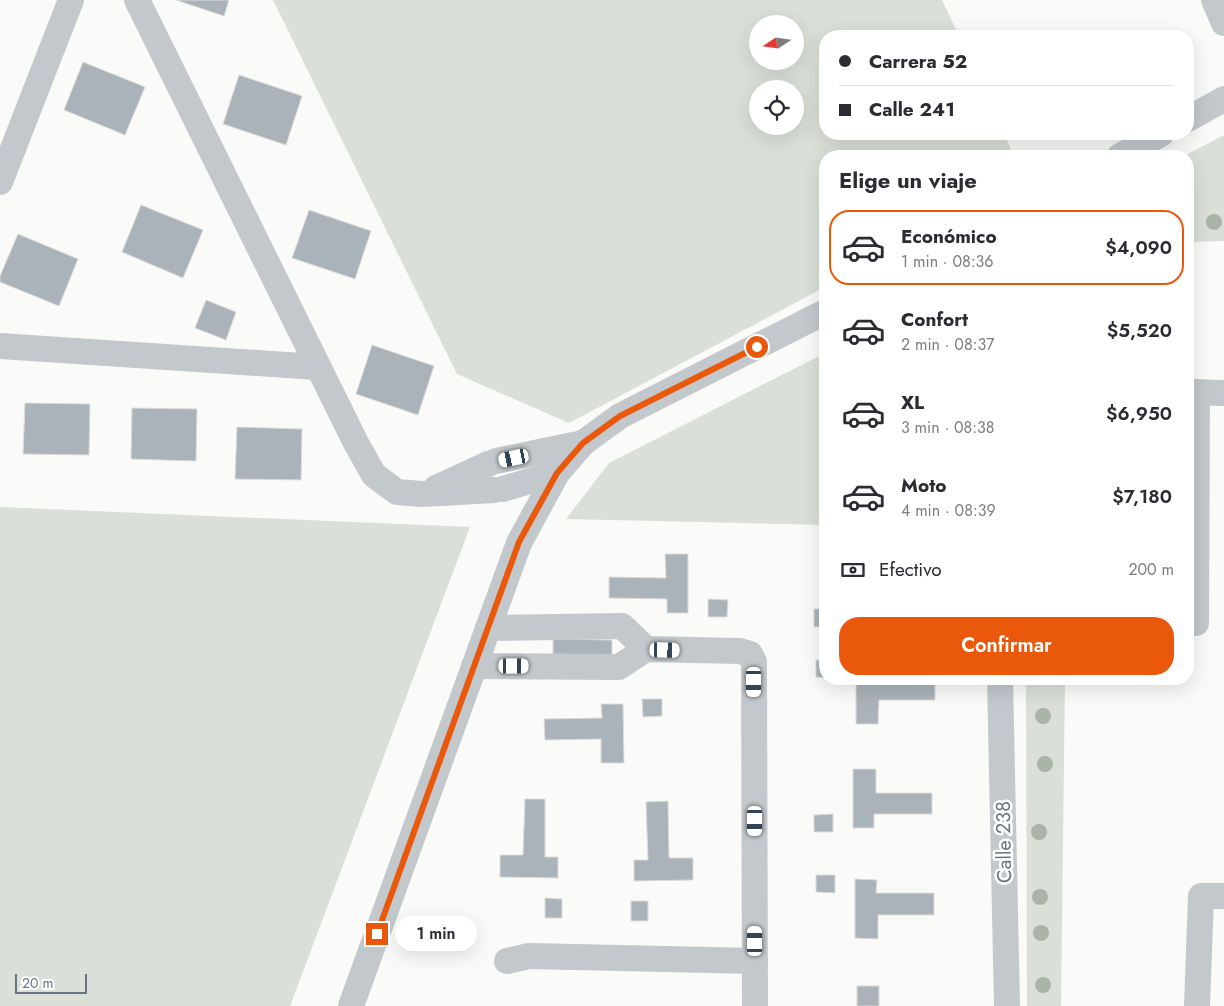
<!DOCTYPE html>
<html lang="es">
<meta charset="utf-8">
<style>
:root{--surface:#fff;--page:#f7f7f7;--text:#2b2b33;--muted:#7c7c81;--line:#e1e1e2;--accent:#ea580c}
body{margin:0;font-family:Jost,sans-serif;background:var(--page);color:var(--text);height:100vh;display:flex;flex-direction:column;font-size:19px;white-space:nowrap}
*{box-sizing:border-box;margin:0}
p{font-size:16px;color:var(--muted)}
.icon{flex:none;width:28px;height:28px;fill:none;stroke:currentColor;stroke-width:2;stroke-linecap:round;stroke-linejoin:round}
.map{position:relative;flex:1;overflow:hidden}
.details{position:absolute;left:819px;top:150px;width:375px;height:535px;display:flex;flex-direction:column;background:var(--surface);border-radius:20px;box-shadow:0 5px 20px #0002}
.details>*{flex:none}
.banner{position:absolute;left:819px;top:30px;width:375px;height:110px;border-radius:20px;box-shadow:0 5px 20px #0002;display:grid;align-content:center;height:110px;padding:0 20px;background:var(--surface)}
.needle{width:32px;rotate:257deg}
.buttons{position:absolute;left:749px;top:15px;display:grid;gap:10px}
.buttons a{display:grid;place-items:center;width:55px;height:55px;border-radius:50%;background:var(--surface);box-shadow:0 5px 20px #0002;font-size:25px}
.scale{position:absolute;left:15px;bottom:12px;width:72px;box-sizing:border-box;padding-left:5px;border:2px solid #657683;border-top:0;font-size:14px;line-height:18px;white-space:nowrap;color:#657683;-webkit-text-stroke:4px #fff;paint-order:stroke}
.end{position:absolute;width:22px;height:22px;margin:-11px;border:6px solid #ea580c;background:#fff;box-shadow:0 0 0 2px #fff}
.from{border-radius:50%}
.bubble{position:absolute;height:35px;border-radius:18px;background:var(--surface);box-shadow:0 5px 20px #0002;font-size:16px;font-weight:600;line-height:35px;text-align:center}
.car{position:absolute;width:15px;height:30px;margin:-15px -8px;border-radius:6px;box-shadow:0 0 4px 1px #0007;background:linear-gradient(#fff 24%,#345 0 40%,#fff 0 76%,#345 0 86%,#fff 0)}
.banner b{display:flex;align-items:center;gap:18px;height:48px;font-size:19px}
.banner b+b{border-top:1px solid var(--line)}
.banner i{width:12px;height:12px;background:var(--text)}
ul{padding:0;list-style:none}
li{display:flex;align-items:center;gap:15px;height:75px;margin:0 10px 8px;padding:0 10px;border:2px solid transparent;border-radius:20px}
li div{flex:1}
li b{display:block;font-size:19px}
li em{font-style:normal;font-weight:600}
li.active{border-color:var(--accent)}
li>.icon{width:45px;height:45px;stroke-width:1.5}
h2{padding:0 20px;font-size:22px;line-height:60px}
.pay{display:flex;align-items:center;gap:12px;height:55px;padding:0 20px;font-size:19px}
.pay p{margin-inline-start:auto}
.cta{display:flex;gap:10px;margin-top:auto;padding:10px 20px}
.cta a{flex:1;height:58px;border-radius:20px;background:var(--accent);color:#fff;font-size:20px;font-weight:600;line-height:58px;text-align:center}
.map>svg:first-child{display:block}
</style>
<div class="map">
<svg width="1224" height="1006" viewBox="0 0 1224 1006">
<rect width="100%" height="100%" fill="#fafaf8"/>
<g fill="#dadfd7" fill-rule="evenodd">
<path d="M 273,0 L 942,0 L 959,36 L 825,36 L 825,134 L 1004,134 L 1014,156 L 825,156 L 825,287 L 569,423 L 457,374 ZM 758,24 L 795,24 L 795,61 L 758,61 ZM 758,89 L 795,89 L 795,126 L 758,126 Z"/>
<polygon points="1224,135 1224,241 1188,242 1188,156 1184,156"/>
<polygon points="825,353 825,525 566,519 609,463"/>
<polygon points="0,507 470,527 290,1006 0,1006"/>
<polygon points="1026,679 1065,679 1061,1006 1027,1006"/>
</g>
<g fill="#aab3b9" stroke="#dcdcda">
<polygon points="176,0 229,0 224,16"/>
<polygon points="83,62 145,87 125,135 64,110"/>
<polygon points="239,75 302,96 286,145 223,124"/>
<polygon points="141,205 203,230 183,278 122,252"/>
<polygon points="309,210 371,231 355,279 292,258"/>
<polygon points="18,234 78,259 59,306 0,282 0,276"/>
<polygon points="206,300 236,312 226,340 195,328"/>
<polygon points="372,345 434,366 418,415 356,394"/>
<polygon points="25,403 90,404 89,455 23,454"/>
<polygon points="132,408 197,409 196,461 131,459"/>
<polygon points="237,427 302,429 301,480 235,479"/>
<polygon points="665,554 688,554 688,613 667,613 667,599 609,598 609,577 666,578"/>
<polygon points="708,599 728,600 727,617 708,617"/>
<rect x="814" y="609" width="11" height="18"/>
<polygon points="553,639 612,640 612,657 553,656"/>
<polygon points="816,660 825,660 825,678 816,677"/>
<polygon points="856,679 935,679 935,700 879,700 878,724 856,724"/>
<polygon points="642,699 662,699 662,716 643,717"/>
<polygon points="601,704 623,704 624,763 601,763 601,739 545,740 544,719 602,718"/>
<polygon points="853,769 876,769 876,793 932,793 932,814 874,814 874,828 853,828"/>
<polygon points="525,799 545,799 545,857 558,857 558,878 500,877 500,855 523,855"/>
<polygon points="668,801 669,858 693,858 693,880 634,881 634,860 648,860 646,802"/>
<polygon points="833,814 833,832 814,832 814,815"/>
<polygon points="816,875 835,875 835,893 816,892"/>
<polygon points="855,879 877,880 876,893 934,893 934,915 878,915 878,939 855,938"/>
<polygon points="545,898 562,899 562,918 545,918"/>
<rect x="631" y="901" width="17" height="20"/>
<rect x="857" y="986" width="22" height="20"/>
</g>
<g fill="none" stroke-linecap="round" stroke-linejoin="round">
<g stroke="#c3c8cc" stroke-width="26">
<polyline points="137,0 356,443 374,475 397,492 422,494 494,490"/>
<polyline points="1214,0 1224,23"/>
<polyline points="1188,119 1224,99"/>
<polyline points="1120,156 1161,134"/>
<polyline points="0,182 71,0"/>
<polyline points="0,346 317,367"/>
<polyline points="1188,392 1224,393"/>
<polyline points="496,461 583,443"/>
<polyline points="436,488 488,464"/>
<polyline points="503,489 557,473"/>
<polyline points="1196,623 1197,392"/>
<polyline points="488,628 622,626 646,649"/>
<polyline points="474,666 619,667 646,649 740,651 750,654 754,662 755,1006"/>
<polyline points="1000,679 1007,1006"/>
<polyline points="507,961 529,956 755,961"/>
<polyline points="351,1006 519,543 557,473 583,443 620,416 825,312"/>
<polyline points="1197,1006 1201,896 1224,896"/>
</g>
</g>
<g fill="#aab4a7">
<circle cx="1214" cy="222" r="8"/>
<circle cx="1043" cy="716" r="8"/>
<circle cx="1045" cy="764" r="8"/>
<circle cx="1039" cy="832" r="8"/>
<circle cx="1040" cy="897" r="8"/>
<circle cx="1041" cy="933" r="8"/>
<circle cx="1043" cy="985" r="8"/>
</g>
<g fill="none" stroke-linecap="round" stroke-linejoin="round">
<polyline stroke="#ea580c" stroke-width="6" points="377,934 519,542 557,473 583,443 620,416 757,347"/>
</g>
<g text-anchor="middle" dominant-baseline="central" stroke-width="5" stroke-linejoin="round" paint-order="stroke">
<g font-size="20" fill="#657683" stroke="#fff">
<text transform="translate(1004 842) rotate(-91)">Calle 238</text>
</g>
</g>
</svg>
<div class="buttons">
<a><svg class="needle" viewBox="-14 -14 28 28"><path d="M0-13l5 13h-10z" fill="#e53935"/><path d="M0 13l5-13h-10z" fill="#7c7c81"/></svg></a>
<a><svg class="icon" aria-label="locate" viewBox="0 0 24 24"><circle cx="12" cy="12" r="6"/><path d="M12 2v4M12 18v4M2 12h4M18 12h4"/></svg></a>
</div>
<div class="scale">20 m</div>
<i class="end from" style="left:757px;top:347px"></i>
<i class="end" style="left:377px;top:934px"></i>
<div class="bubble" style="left:395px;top:916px;width:82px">1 min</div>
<i class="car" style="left:514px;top:458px;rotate:258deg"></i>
<i class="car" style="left:665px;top:650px;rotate:91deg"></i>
<i class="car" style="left:514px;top:666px;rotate:90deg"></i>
<i class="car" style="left:754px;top:682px;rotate:180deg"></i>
<i class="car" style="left:755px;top:821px;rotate:180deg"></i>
<i class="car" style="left:755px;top:941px;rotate:0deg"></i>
<div class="banner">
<b><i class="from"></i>Carrera 52</b>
<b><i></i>Calle 241</b>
</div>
<section class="details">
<h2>Elige un viaje</h2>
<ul>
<li class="active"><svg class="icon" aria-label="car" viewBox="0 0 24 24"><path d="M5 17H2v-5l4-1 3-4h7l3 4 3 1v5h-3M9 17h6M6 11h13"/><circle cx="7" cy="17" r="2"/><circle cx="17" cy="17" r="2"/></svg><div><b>Económico</b><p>1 min · 08:36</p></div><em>$4,090</em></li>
<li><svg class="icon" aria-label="car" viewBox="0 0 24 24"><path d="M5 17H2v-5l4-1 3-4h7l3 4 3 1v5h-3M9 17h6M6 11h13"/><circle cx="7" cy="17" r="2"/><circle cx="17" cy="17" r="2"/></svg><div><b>Confort</b><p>2 min · 08:37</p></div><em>$5,520</em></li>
<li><svg class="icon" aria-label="car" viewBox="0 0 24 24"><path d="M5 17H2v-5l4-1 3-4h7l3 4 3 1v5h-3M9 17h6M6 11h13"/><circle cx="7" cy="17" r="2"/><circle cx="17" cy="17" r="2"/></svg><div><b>XL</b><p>3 min · 08:38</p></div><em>$6,950</em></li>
<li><svg class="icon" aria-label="car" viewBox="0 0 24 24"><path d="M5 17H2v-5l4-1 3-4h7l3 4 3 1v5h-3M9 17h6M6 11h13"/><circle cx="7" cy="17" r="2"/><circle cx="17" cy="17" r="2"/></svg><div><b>Moto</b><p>4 min · 08:39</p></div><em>$7,180</em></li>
</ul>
<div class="pay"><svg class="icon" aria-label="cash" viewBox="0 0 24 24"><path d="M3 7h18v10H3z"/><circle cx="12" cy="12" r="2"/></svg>Efectivo<p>200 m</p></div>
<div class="cta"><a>Confirmar</a></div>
</section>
</div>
